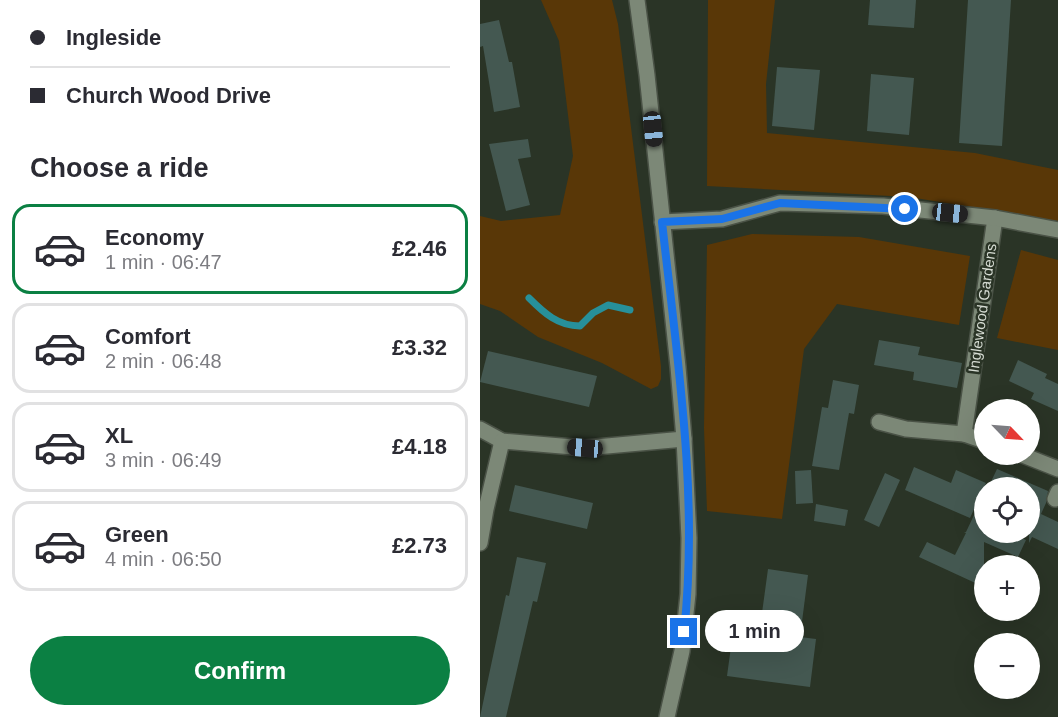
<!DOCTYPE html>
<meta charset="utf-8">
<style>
:root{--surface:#fff;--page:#f2f2f3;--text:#2b2b33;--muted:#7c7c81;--line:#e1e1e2;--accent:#0b8043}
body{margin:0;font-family:Arial,sans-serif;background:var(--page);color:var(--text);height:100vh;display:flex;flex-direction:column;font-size:22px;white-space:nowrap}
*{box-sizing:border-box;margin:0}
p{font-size:20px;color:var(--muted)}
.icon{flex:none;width:33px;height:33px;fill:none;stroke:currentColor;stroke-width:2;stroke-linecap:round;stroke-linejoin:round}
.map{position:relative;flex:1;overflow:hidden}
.panel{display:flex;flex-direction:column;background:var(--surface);width:480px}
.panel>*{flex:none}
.top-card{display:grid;align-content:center;height:132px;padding:0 30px;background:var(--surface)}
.needle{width:39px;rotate:115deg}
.tools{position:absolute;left:494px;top:399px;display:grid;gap:12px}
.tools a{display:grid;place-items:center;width:66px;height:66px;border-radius:50%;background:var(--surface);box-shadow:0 6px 24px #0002;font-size:30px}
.end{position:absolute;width:27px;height:27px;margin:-14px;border:8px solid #1a73e8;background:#fff;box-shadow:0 0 0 3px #fff}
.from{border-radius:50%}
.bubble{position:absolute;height:42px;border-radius:21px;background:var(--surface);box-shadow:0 6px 24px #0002;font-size:20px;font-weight:800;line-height:42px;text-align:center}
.car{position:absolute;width:18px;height:36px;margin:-18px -9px;border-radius:8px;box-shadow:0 0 4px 2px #0007;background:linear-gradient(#222 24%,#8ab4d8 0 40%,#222 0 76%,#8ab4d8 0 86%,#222 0)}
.top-card b{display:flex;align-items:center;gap:21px;height:57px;font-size:22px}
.top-card b+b{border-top:2px solid var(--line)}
.top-card i{width:15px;height:15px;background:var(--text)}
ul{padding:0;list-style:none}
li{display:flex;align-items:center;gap:18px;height:90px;margin:0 12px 9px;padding:0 18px;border:3px solid var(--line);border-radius:18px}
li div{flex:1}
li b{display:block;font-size:22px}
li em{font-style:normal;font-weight:800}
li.active{border-color:var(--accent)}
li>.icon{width:54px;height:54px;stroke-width:1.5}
h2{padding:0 30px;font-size:27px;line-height:72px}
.cta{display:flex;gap:12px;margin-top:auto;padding:12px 30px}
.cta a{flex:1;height:69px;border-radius:36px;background:var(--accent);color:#fff;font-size:24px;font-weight:800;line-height:69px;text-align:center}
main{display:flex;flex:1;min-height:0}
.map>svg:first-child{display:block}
</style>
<main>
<section class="panel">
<div class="top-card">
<b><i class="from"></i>Ingleside</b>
<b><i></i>Church Wood Drive</b>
</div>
<h2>Choose a ride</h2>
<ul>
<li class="active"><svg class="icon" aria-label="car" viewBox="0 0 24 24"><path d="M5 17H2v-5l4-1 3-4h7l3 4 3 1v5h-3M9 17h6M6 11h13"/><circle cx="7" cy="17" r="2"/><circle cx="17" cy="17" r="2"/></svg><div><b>Economy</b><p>1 min · 06:47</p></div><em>£2.46</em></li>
<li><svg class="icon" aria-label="car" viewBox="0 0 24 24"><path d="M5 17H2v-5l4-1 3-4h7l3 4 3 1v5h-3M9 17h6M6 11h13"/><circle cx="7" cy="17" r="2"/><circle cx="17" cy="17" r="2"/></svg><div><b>Comfort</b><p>2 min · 06:48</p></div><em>£3.32</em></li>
<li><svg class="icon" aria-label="car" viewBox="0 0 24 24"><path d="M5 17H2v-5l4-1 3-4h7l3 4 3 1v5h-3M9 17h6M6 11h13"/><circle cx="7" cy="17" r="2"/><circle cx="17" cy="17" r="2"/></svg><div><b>XL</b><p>3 min · 06:49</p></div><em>£4.18</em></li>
<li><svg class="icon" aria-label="car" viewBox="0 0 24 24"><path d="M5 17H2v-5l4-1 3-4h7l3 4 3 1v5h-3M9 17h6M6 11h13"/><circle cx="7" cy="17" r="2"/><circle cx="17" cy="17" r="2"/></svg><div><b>Green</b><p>4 min · 06:50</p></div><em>£2.73</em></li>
</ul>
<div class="cta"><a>Confirm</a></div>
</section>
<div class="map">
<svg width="578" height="717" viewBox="0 0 578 717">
<rect width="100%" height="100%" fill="#2a3426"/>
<g fill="#593707">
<polygon points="61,0 132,0 138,24 181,366 181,379 178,386 171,389 122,363 58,337 20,311 0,304 0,216 21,221 80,215 93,156 79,41"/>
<polygon points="228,0 295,0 286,84 287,133 495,153 578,170 578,221 429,197 227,186"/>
<polygon points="272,234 379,237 490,256 479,325 357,304 324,349 302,519 227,511 224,428 227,245"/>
<polygon points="541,250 578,260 578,350 517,338"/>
</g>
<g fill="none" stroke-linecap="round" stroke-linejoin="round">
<path stroke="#27909a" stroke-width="7" d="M 49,298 C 64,313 78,326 100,326 L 113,313 L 128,305 L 150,310"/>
</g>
<g fill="#445851">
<polygon points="390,0 436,0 434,28 388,25"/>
<polygon points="488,0 531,0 522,146 479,143"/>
<polygon points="19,20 29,62 32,62 40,107 14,112 3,46 0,47 0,24"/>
<polygon points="297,67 340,70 334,130 292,126"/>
<polygon points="391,74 434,78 429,135 387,131"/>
<polygon points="48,139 51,157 38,159 50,205 26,211 9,144"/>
<polygon points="399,340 440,347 438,355 482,363 477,388 433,380 434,372 394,365"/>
<polygon points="8,351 117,376 109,407 0,382"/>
<polygon points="538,360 567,374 565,378 578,384 578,411 551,399 554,393 529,381"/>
<polygon points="353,380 379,385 374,414 369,413 359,470 332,466 342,407 348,408"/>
<polygon points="434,467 471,483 476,470 506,483 490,518 425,490"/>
<polygon points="517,469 568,491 566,503 561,514 578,522 578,549 552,537 549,543 549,488 508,488"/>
<polygon points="331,470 333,503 316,504 315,471"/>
<polygon points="405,473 420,480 399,527 384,520"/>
<polygon points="35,485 113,503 107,529 29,511"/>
<polygon points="504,494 504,532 529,532 546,540 538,557 504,542 504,587 439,557 447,542 475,555 486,533 484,532 486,532"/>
<polygon points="336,504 368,510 365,526 334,521"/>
<polygon points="37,557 66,563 57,602 53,601 26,717 0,717 26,595 29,596"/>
<polygon points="288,569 328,575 320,637 336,639 330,687 247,676 253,632 279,635"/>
</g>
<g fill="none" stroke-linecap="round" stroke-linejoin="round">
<g stroke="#4a5246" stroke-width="18">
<g id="minor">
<polyline points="399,422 426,429 484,434 504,441"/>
<polyline points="0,429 22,441 105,448 204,439"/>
<polyline points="484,434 515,218"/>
<polyline points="540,454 578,469"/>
<polyline points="575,499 578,492"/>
<polyline points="0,543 6,509 22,441"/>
</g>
</g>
<g stroke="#4a5246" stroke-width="18">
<g id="tertiary">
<polyline points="157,0 167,75 198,367 204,439 209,538 208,594 202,651 187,717"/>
<polyline points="182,222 242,219 300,203 403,206 515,218 578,230"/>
</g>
</g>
<use href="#minor" stroke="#7c8877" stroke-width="15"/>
<use href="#tertiary" stroke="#7c8877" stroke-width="15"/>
</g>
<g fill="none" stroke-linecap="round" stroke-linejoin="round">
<path stroke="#1a73e8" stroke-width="8" d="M 204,632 C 219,496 197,357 182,222 L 242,219 L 300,203 L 425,209"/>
</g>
<g text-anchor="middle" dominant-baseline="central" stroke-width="5" stroke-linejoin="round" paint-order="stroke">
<g font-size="15" fill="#d6dcd3" stroke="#2a3426">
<text transform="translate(502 308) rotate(-82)">Inglewood Gardens</text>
</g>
</g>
</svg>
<div class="tools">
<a><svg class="needle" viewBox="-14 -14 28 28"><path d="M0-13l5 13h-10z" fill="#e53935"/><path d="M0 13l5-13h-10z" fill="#7c7c81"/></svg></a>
<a><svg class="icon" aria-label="locate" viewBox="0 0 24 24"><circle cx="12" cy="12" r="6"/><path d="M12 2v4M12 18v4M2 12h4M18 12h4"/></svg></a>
<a>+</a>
<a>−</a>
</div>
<i class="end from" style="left:425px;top:209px"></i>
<i class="end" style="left:204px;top:632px"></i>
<div class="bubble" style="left:225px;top:610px;width:99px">1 min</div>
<i class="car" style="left:173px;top:129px;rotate:174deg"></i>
<i class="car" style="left:470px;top:213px;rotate:96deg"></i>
<i class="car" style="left:105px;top:448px;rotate:275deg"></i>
</div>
</main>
